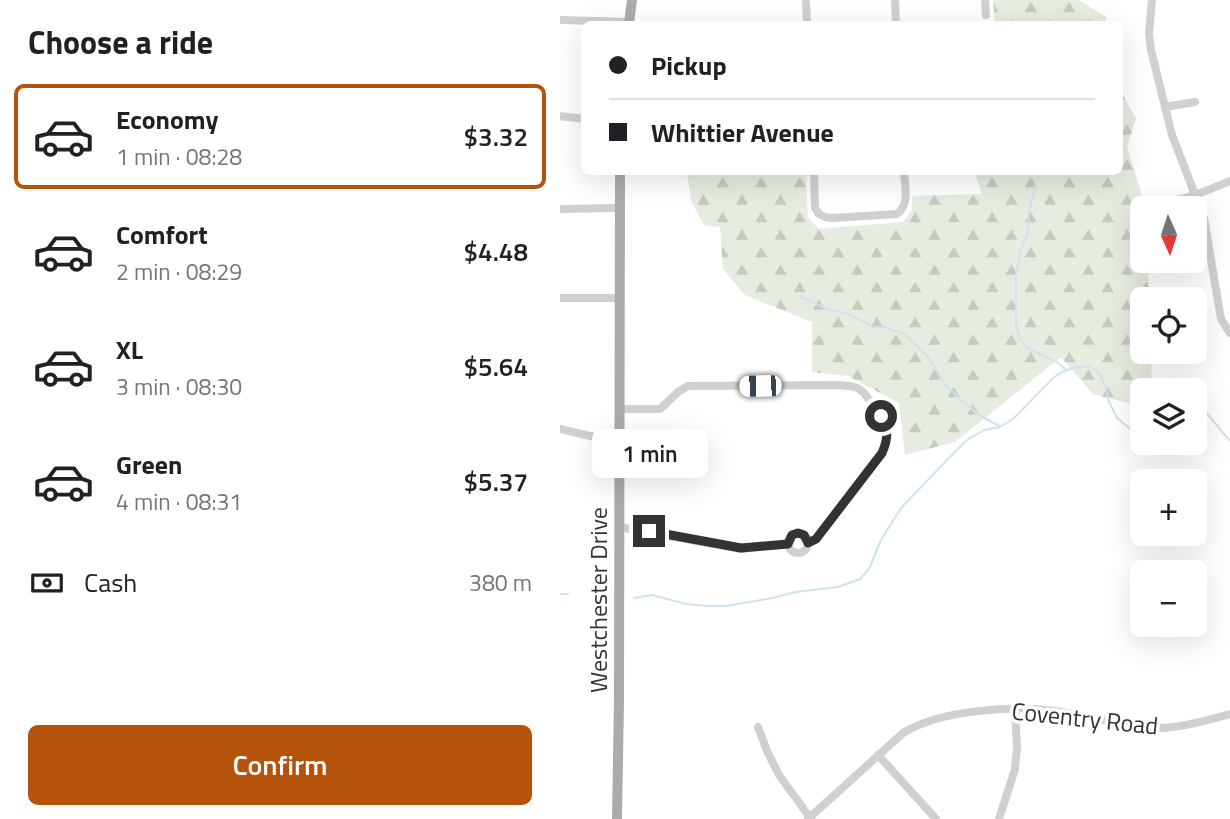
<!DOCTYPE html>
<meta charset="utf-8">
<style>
:root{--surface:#fff;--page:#f2f2f2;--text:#202124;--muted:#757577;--line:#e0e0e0;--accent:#b45309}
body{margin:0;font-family:"Titillium Web",sans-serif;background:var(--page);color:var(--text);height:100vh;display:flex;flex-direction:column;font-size:26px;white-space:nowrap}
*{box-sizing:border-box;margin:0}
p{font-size:23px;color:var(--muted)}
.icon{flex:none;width:38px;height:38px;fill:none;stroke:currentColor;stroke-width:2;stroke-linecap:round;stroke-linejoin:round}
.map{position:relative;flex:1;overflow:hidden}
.details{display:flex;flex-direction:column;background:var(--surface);width:560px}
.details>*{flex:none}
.hud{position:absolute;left:21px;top:21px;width:542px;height:154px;border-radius:10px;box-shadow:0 7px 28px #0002;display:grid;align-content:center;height:154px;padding:0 28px;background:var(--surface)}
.needle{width:46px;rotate:177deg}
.buttons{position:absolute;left:570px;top:196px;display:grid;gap:14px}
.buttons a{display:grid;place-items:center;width:77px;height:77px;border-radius:10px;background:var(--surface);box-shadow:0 7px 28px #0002;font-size:35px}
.end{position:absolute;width:32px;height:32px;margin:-16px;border:9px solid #333;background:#fff;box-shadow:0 0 0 4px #fff}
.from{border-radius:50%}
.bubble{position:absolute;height:49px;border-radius:10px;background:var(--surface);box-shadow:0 7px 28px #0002;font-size:23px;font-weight:600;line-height:49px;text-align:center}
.car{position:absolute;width:21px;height:42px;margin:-21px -10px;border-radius:9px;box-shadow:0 0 5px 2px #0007;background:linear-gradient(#fff 24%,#345 0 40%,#fff 0 76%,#345 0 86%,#fff 0)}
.hud b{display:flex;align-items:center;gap:24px;height:66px;font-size:26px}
.hud b+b{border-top:2px solid var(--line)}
.hud i{width:18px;height:18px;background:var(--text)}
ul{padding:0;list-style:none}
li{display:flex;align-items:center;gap:21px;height:105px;margin:0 14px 10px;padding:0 14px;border:4px solid transparent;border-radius:10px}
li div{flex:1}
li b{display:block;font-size:26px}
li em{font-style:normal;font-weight:600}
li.on{border-color:var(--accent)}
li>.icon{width:63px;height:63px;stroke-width:1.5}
h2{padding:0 28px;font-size:32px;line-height:84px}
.pay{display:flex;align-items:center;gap:18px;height:77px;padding:0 28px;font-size:26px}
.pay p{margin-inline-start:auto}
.primary-button{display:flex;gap:14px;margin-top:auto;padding:14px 28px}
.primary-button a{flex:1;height:80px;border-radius:10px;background:var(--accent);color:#fff;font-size:28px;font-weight:600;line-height:80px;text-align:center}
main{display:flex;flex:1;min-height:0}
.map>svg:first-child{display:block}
</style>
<main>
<section class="details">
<h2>Choose a ride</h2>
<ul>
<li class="on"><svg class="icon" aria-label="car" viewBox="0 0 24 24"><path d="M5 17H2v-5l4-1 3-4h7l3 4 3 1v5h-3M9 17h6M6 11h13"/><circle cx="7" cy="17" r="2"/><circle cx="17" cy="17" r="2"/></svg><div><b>Economy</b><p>1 min · 08:28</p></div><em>$3.32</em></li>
<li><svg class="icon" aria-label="car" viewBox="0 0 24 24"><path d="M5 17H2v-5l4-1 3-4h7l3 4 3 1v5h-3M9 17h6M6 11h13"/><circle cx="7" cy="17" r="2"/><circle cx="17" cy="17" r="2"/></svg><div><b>Comfort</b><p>2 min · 08:29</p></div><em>$4.48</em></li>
<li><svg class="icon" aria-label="car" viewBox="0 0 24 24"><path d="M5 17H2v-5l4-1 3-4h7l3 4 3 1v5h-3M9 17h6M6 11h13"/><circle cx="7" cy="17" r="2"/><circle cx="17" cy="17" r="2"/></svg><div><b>XL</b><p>3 min · 08:30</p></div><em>$5.64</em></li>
<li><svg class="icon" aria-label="car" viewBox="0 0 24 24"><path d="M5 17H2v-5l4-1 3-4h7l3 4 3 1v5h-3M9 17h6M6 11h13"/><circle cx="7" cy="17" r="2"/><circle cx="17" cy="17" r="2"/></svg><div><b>Green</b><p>4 min · 08:31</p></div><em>$5.37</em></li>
</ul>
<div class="pay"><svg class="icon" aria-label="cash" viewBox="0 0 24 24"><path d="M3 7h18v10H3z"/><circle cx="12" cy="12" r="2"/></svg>Cash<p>380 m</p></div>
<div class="primary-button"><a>Confirm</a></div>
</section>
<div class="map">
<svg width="670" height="819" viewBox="0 0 670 819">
<defs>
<pattern id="forest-firs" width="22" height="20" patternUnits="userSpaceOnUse" patternTransform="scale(1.75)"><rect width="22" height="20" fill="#e6ecdf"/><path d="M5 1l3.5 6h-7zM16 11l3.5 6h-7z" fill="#c6cbc0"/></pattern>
</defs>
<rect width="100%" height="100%" fill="#fff"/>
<g fill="url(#forest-firs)">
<polygon points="433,0 519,0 546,17 546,24 435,24"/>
<polygon points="560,90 576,118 567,147 586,208 583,208 583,261 588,261 589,299 583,299 583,352 591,352 592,390 583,390 583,407 533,394 501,357 395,442 345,455 339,403 288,376 252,372 252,322 185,295 163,269 160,227 144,225 132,203 127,174 181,174 181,172 246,172 248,218 259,229 343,222 352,210 352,196 422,194 414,172 560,172"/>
</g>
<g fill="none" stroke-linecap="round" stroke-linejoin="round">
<g stroke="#cfe3ee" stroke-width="2">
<polyline points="475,186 469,212 468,234 461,249 456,273 456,325 460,339 467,348 495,361 502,366 506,370"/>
<polyline points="239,296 265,308 286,313 313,327 324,327 344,334 367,355 385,384 402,401 419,415 439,426"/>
<polyline points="620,390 622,388 625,390"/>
<polyline points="635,399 670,441"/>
<polyline points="0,594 8,594"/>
<polyline points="74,598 92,595 126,604 147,606 166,606 213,598 235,592 278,587 300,579 309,569 321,540 341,508 387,460 407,440 424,430 440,427 453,419 493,378 502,372 513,368 529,366 539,373 545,385 549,402 557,418 583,439"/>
</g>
<g stroke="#d0d0d0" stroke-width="8">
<polyline points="246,0 247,24"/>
<polyline points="335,0 336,24"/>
<polyline points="425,0 426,15"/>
<polyline points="592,0 589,33 591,50 612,135 644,218 661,319 670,333"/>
<polyline points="0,20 70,22"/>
<polyline points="605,107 635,102"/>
<polyline points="0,116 24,119"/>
<path d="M 254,172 L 255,208 L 259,214 L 265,217 L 272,218 L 337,214 C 350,204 345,187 344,172"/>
<path d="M 591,203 C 622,202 641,193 670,181"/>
<polyline points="0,209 59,208"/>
<polyline points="0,298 59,298"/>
<path d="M 59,409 L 100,409 L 118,392 L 128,386 L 277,385 C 284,386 293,385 299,389 C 306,393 309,401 314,406 C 327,423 331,432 322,453 L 256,539 L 248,543"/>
<polyline points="0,429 47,440 59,440"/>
<polyline points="59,527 181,549 228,544"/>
<circle cx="238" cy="543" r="10"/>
<polyline points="198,727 207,751 219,775 251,819"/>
<polyline points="318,755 376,819"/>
<path d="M 248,819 L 343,733 C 380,710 453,705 495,711 C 527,715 559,726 591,728 C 618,729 644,721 670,714"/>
<polyline points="439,819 455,769 457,748 455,708"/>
</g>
<g stroke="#ababab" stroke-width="10">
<polyline points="69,24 72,0"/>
<polyline points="57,819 59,700 60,172"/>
</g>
</g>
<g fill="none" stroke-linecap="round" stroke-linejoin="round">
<path stroke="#333" stroke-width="9" d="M 89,531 L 181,548 L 228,544 L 232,535 L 238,533 L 244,535 L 248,543 L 256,539 L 322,453 C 328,439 329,429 321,416"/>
</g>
<g text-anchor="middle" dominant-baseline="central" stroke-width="7" stroke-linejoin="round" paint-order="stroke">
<g font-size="24" fill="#333" stroke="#fff">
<text transform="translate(38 600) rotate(-90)">Westchester Drive</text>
<text transform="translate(525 718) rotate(6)">Coventry Road</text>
</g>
</g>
</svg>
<div class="buttons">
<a><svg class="needle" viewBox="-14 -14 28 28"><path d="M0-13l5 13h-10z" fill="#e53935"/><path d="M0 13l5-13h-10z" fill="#757577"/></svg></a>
<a><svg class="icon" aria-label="locate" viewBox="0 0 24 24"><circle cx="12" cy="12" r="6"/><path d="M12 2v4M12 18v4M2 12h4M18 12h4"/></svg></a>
<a><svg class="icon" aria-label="layers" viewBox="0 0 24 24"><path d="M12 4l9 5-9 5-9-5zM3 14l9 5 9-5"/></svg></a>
<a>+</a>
<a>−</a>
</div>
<i class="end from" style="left:321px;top:416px"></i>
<i class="end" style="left:89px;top:531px"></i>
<div class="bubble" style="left:32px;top:429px;width:116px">1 min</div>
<i class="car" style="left:200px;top:386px;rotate:269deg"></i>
<div class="hud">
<b><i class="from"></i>Pickup</b>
<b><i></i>Whittier Avenue</b>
</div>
</div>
</main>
